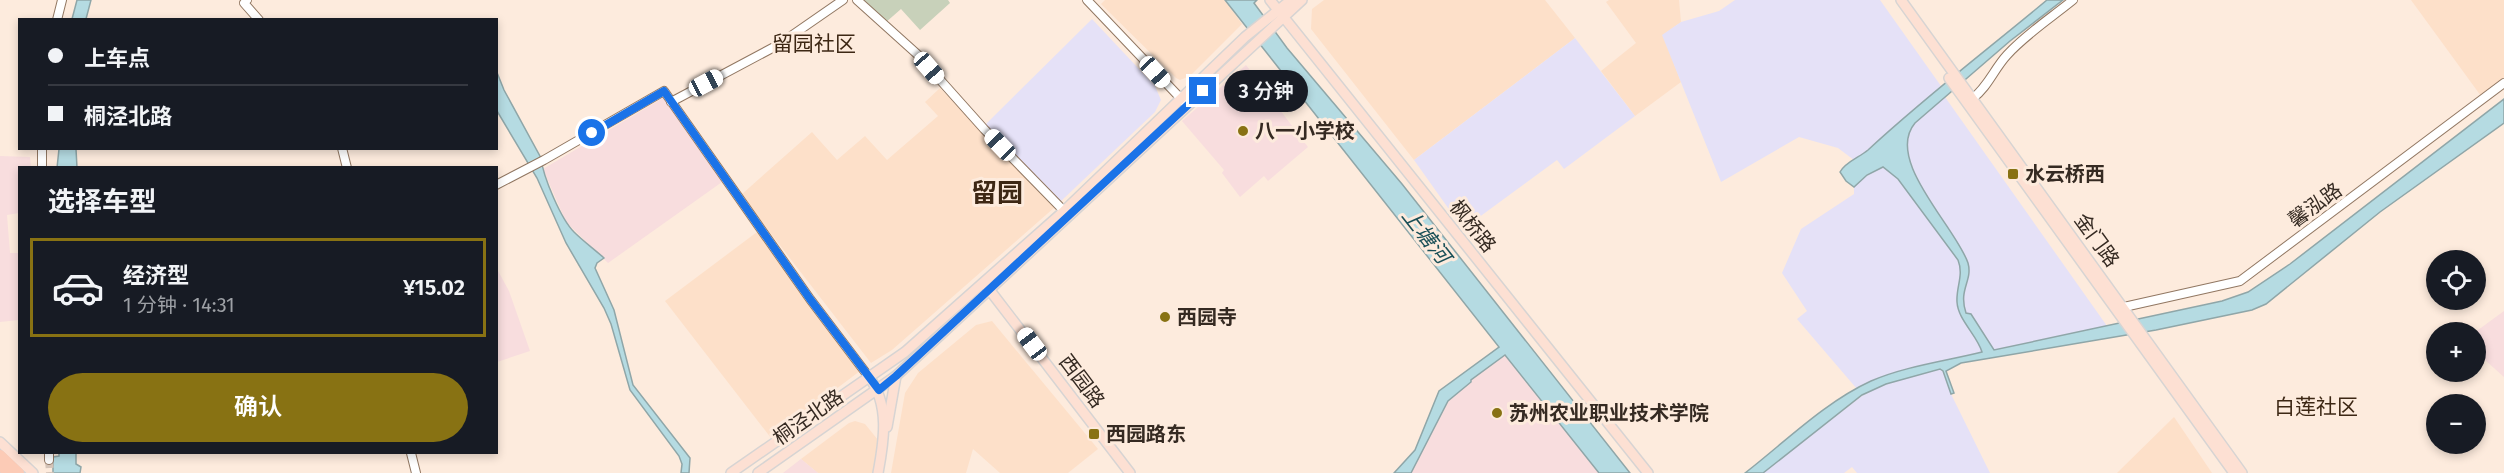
<!DOCTYPE html>
<html lang="zh">
<meta charset="utf-8">
<style>
:root{--surface:#171b24;--page:#242831;--text:#f1f3f6;--muted:#9ea1a6;--line:#363941;--accent:#887213}
body{margin:0;font-family:"Fira Sans","Noto Sans SC",sans-serif;background:var(--page);color:var(--text);height:100vh;display:flex;flex-direction:column;font-size:22px;white-space:nowrap}
*{box-sizing:border-box;margin:0}
p{font-size:20px;color:var(--muted)}
.icon{flex:none;width:33px;height:33px;fill:none;stroke:currentColor;stroke-width:2;stroke-linecap:round;stroke-linejoin:round}
.map{position:relative;flex:1;overflow:hidden}
.side{position:absolute;left:18px;top:166px;width:480px;height:288px;display:flex;flex-direction:column;background:var(--surface);border-radius:0px;box-shadow:0 3px 9px #0003}
.side>*{flex:none}
.top-card{position:absolute;left:18px;top:18px;width:480px;height:132px;border-radius:0px;box-shadow:0 3px 9px #0003;display:grid;align-content:center;height:132px;padding:0 30px;background:var(--surface)}
.tools{position:absolute;left:2426px;top:250px;display:grid;gap:12px}
.tools a{display:grid;place-items:center;width:60px;height:60px;border-radius:50%;background:var(--surface);box-shadow:0 3px 9px #0003;font-size:30px}
.end{position:absolute;width:27px;height:27px;margin:-14px;border:8px solid #1a73e8;background:#fff;box-shadow:0 0 0 3px #fff}
.from{border-radius:50%}
.bubble{position:absolute;height:42px;border-radius:21px;background:var(--surface);box-shadow:0 3px 9px #0003;font-size:20px;font-weight:600;line-height:42px;text-align:center}
.car{position:absolute;width:18px;height:36px;margin:-18px -9px;border-radius:8px;box-shadow:0 0 4px 2px #0007;background:linear-gradient(#fff 24%,#345 0 40%,#fff 0 76%,#345 0 86%,#fff 0)}
.top-card b{display:flex;align-items:center;gap:21px;height:57px;font-size:22px}
.top-card b+b{border-top:2px solid var(--line)}
.top-card i{width:15px;height:15px;background:var(--text)}
ul{padding:0;list-style:none}
li{display:flex;align-items:center;gap:18px;height:99px;margin:0 12px 9px;padding:0 18px;border:3px solid transparent;border-radius:0px}
li div{flex:1}
li b{display:block;font-size:22px}
li em{font-style:normal;font-weight:600}
li.on{border-color:var(--accent)}
li>.icon{width:54px;height:54px;stroke-width:1.5}
h2{padding:0 30px;font-size:27px;line-height:72px}
.button{display:flex;gap:12px;margin-top:auto;padding:12px 30px}
.button a{flex:1;height:69px;border-radius:36px;background:var(--accent);color:#fff;font-size:24px;font-weight:600;line-height:69px;text-align:center}
.map>svg:first-child{display:block}
</style>
<div class="map">
<svg width="2504" height="473" viewBox="0 0 2504 473">
<rect width="100%" height="100%" fill="#fdebdd"/>
<g fill="#fde0c9">
<polygon points="1105,0 1225,0 1242,24 1190,76 1180,80 1176,78 1101,4"/>
<polygon points="1324,0 1545,0 1575,38 1414,160 1311,29 1312,9"/>
<polygon points="1609,0 1679,0 1681,22 1663,35 1681,82 1635,116 1601,71 1636,43 1606,2"/>
<polygon points="2411,0 2504,0 2504,78 2481,96"/>
<polygon points="940,88 1055,207 892,350 871,363 741,195 812,132 837,160 865,136 887,160 938,116 925,102"/>
<polygon points="757,232 860,371 771,438 665,301"/>
<polygon points="992,321 1098,449 1068,473 1000,473 973,449 966,473 891,473 905,393 918,373 976,325"/>
<polygon points="2174,417 2212,473 2117,473"/>
<polygon points="855,421 865,424 878,440 880,447 876,473 818,473 801,459 849,423"/>
</g>
<g fill="#e5e1f7">
<polygon points="1735,0 1880,0 1941,86 1861,156 1877,169 1915,123 1945,97 2107,326 1898,372 1857,389 1797,319 1807,311 1782,273 1801,229 1854,194 1854,187 1865,177 1854,160 1838,148 1799,137 1721,182 1662,35 1681,22 1719,11"/>
<polygon points="1092,19 1155,86 1161,100 1155,112 1059,203 985,125"/>
<polygon points="1575,38 1635,116 1564,169 1557,160 1463,229 1414,160"/>
<polygon points="1940,369 1943,371 1951,394 1990,473 1857,473 1852,467 1844,473 1763,473 1863,395 1886,384"/>
</g>
<g fill="#f8ddde">
<polygon points="1246,65 1308,147 1268,181 1264,176 1240,197 1222,173 1224,170 1182,121"/>
<polygon points="663,98 667,100 722,182 608,263 566,222 543,169"/>
<polygon points="0,156 30,157 31,168 20,168 19,213 7,215 10,253 19,253 19,320 0,322"/>
<polygon points="497,269 509,291 530,351 497,362"/>
<polygon points="2504,311 2504,377 2475,351 2474,333"/>
<polygon points="1506,355 1599,473 1411,473 1448,401 1471,382 1470,380"/>
<polygon points="801,459 818,473 783,473"/>
</g>
<polygon fill="#c8d1ba" points="864,0 948,0 950,3 920,30 901,9 885,23"/>
<g fill="#b5dbe2" stroke="#8fa6a8" stroke-width="1.5">
<polygon points="77,0 91,0 86,19 72,19"/>
<polygon points="1225,0 1257,0 1254,3 1287,48 1402,184 1630,473 1599,473 1505,355 1471,380 1471,382 1448,401 1411,473 1394,473 1415,450 1439,391 1499,347"/>
<path d="M 2047,0 L 2063,0 L 2010,41 L 1915,123 C 1884,160 1956,227 1968,263 C 1973,281 1958,289 1966,313 L 1971,314 L 1994,350 L 2222,301 L 2248,292 L 2290,264 L 2504,99 L 2504,123 L 2380,212 L 2266,304 L 2252,310 L 2156,330 L 1961,363 L 1946,371 L 1954,393 L 1951,394 L 1943,371 L 1940,369 L 1886,384 L 1862,395 L 1763,473 L 1745,473 C 1785,442 1825,402 1871,381 C 1906,366 1946,361 1982,352 C 1977,335 1958,320 1957,302 C 1956,287 1964,275 1958,260 L 1898,179 L 1883,167 L 1867,175 L 1854,187 L 1846,181 L 1840,172 C 1845,162 1860,157 1868,150 C 1925,97 1987,50 2047,0 Z"/>
<path d="M 496,70 L 504,90 L 541,158 C 543,177 561,219 574,232 C 583,241 594,249 604,258 L 597,263 L 595,268 L 614,310 L 633,385 L 690,458 L 689,473 L 681,473 L 682,464 L 679,456 L 630,390 L 611,324 L 604,308 L 566,243 L 537,178 L 497,111 Z"/>
<polygon points="59,149 76,149 77,168 57,168"/>
<polygon points="59,453 76,453 76,464 81,467 80,473 53,473 53,457 59,456"/>
</g>
<g fill="none" stroke-linecap="round" stroke-linejoin="round">
<polyline stroke="#d5c4b8" stroke-width="8" stroke-dasharray="8 4" stroke-linecap="butt" points="49,460 50,473"/>
<g stroke="#917762" stroke-width="10">
<g id="minor">
<polyline points="247,0 244,3 259,20"/>
<polyline points="857,0 917,54 984,129 1068,215"/>
<polyline points="1087,0 1187,105"/>
<polyline points="57,20 62,0"/>
<path d="M 1972,99 C 1988,87 1994,69 2007,55 C 2026,34 2051,18 2073,0"/>
<polyline points="671,102 778,45 843,0"/>
<polyline points="42,148 42,168"/>
<polyline points="342,148 347,168"/>
<polyline points="496,185 544,160 664,91 810,299 869,377"/>
<polyline points="2124,307 2240,281 2504,83"/>
<polyline points="49,453 49,460"/>
<polyline points="411,453 416,473"/>
</g>
</g>
<g stroke="#d7d4d3" stroke-width="12">
<g id="major">
<polyline points="1270,0 1648,473"/>
<polyline points="1901,0 2242,473"/>
<polyline points="1949,78 2234,473"/>
<polyline points="985,284 1130,473"/>
<path d="M 869,377 C 890,405 884,441 878,473"/>
<polyline points="887,427 896,376"/>
<polyline points="0,442 33,473"/>
<polyline points="731,473 905,352 1064,211 1245,37 1291,0"/>
<polyline points="758,473 896,376 1302,0"/>
</g>
</g>
<g stroke="#d7d4d3" stroke-width="14">
<g id="highway">
<polyline points="0,455 19,473"/>
<polyline points="0,465 8,473"/>
</g>
</g>
<use href="#minor" stroke="#fff" stroke-width="8"/>
<use href="#major" stroke="#fde0d3" stroke-width="9"/>
<use href="#highway" stroke="#fccbb6" stroke-width="10"/>
</g>
<g fill="none" stroke-linecap="round" stroke-linejoin="round">
<polyline stroke="#1a73e8" stroke-width="8" points="592,133 664,91 810,299 879,390 896,376 1203,91"/>
</g>
<g fill="#887213" stroke="#fdebdd" stroke-width="2">
<circle cx="1243" cy="131" r="6"/>
<rect x="2007" y="168" width="12" height="12" rx="3"/>
<circle cx="1165" cy="317" r="6"/>
<circle cx="1497" cy="413" r="6"/>
<rect x="1088" y="428" width="12" height="12" rx="3"/>
</g>
<g text-anchor="middle" dominant-baseline="central" stroke-width="6" stroke-linejoin="round" paint-order="stroke">
<g font-size="20" font-weight="bold" fill="#352a22" stroke="#fdebdd" text-anchor="start">
<text x="1255" y="131">八一小学校</text>
<text x="2025" y="174">水云桥西</text>
<text x="1177" y="317">西园寺</text>
<text x="1509" y="413">苏州农业职业技术学院</text>
<text x="1106" y="434">西园路东</text>
</g>
<g font-size="20" fill="#352a22" stroke="#fdebdd">
<text transform="translate(2315 205) rotate(-36)">馨泓路</text>
<text transform="translate(1473 226) rotate(51)">枫桥路</text>
<text transform="translate(2097 240) rotate(54)">金门路</text>
<text transform="translate(1082 381) rotate(53)">西园路</text>
<text transform="translate(808 417) rotate(-35)">桐泾北路</text>
</g>
<g font-size="21" fill="#3d2714" stroke="#fdebdd">
<text x="814" y="44">留园社区</text>
<text x="2316" y="407">白莲社区</text>
</g>
<g font-size="21" font-style="italic" fill="#194f57" stroke="#fdebdd">
<text transform="translate(1426 236) rotate(52)">上塘河</text>
</g>
<g font-size="26" font-weight="bold" fill="#3d2714" stroke="#fdebdd">
<text x="997" y="193">留园</text>
</g>
</g>
</svg>
<div class="tools">
<a><svg class="icon" aria-label="locate" viewBox="0 0 24 24"><circle cx="12" cy="12" r="6"/><path d="M12 2v4M12 18v4M2 12h4M18 12h4"/></svg></a>
<a>+</a>
<a>−</a>
</div>
<i class="end from" style="left:592px;top:133px"></i>
<i class="end" style="left:1203px;top:91px"></i>
<div class="bubble" style="left:1224px;top:70px;width:84px">3 分钟</div>
<i class="car" style="left:929px;top:68px;rotate:139deg"></i>
<i class="car" style="left:1155px;top:72px;rotate:137deg"></i>
<i class="car" style="left:706px;top:83px;rotate:62deg"></i>
<i class="car" style="left:1000px;top:145px;rotate:316deg"></i>
<i class="car" style="left:1032px;top:344px;rotate:323deg"></i>
<div class="top-card">
<b><i class="from"></i>上车点</b>
<b><i></i>桐泾北路</b>
</div>
<section class="side">
<h2>选择车型</h2>
<ul>
<li class="on"><svg class="icon" aria-label="car" viewBox="0 0 24 24"><path d="M5 17H2v-5l4-1 3-4h7l3 4 3 1v5h-3M9 17h6M6 11h13"/><circle cx="7" cy="17" r="2"/><circle cx="17" cy="17" r="2"/></svg><div><b>经济型</b><p>1 分钟 · 14:31</p></div><em>¥15.02</em></li>
</ul>
<div class="button"><a>确认</a></div>
</section>
</div>
